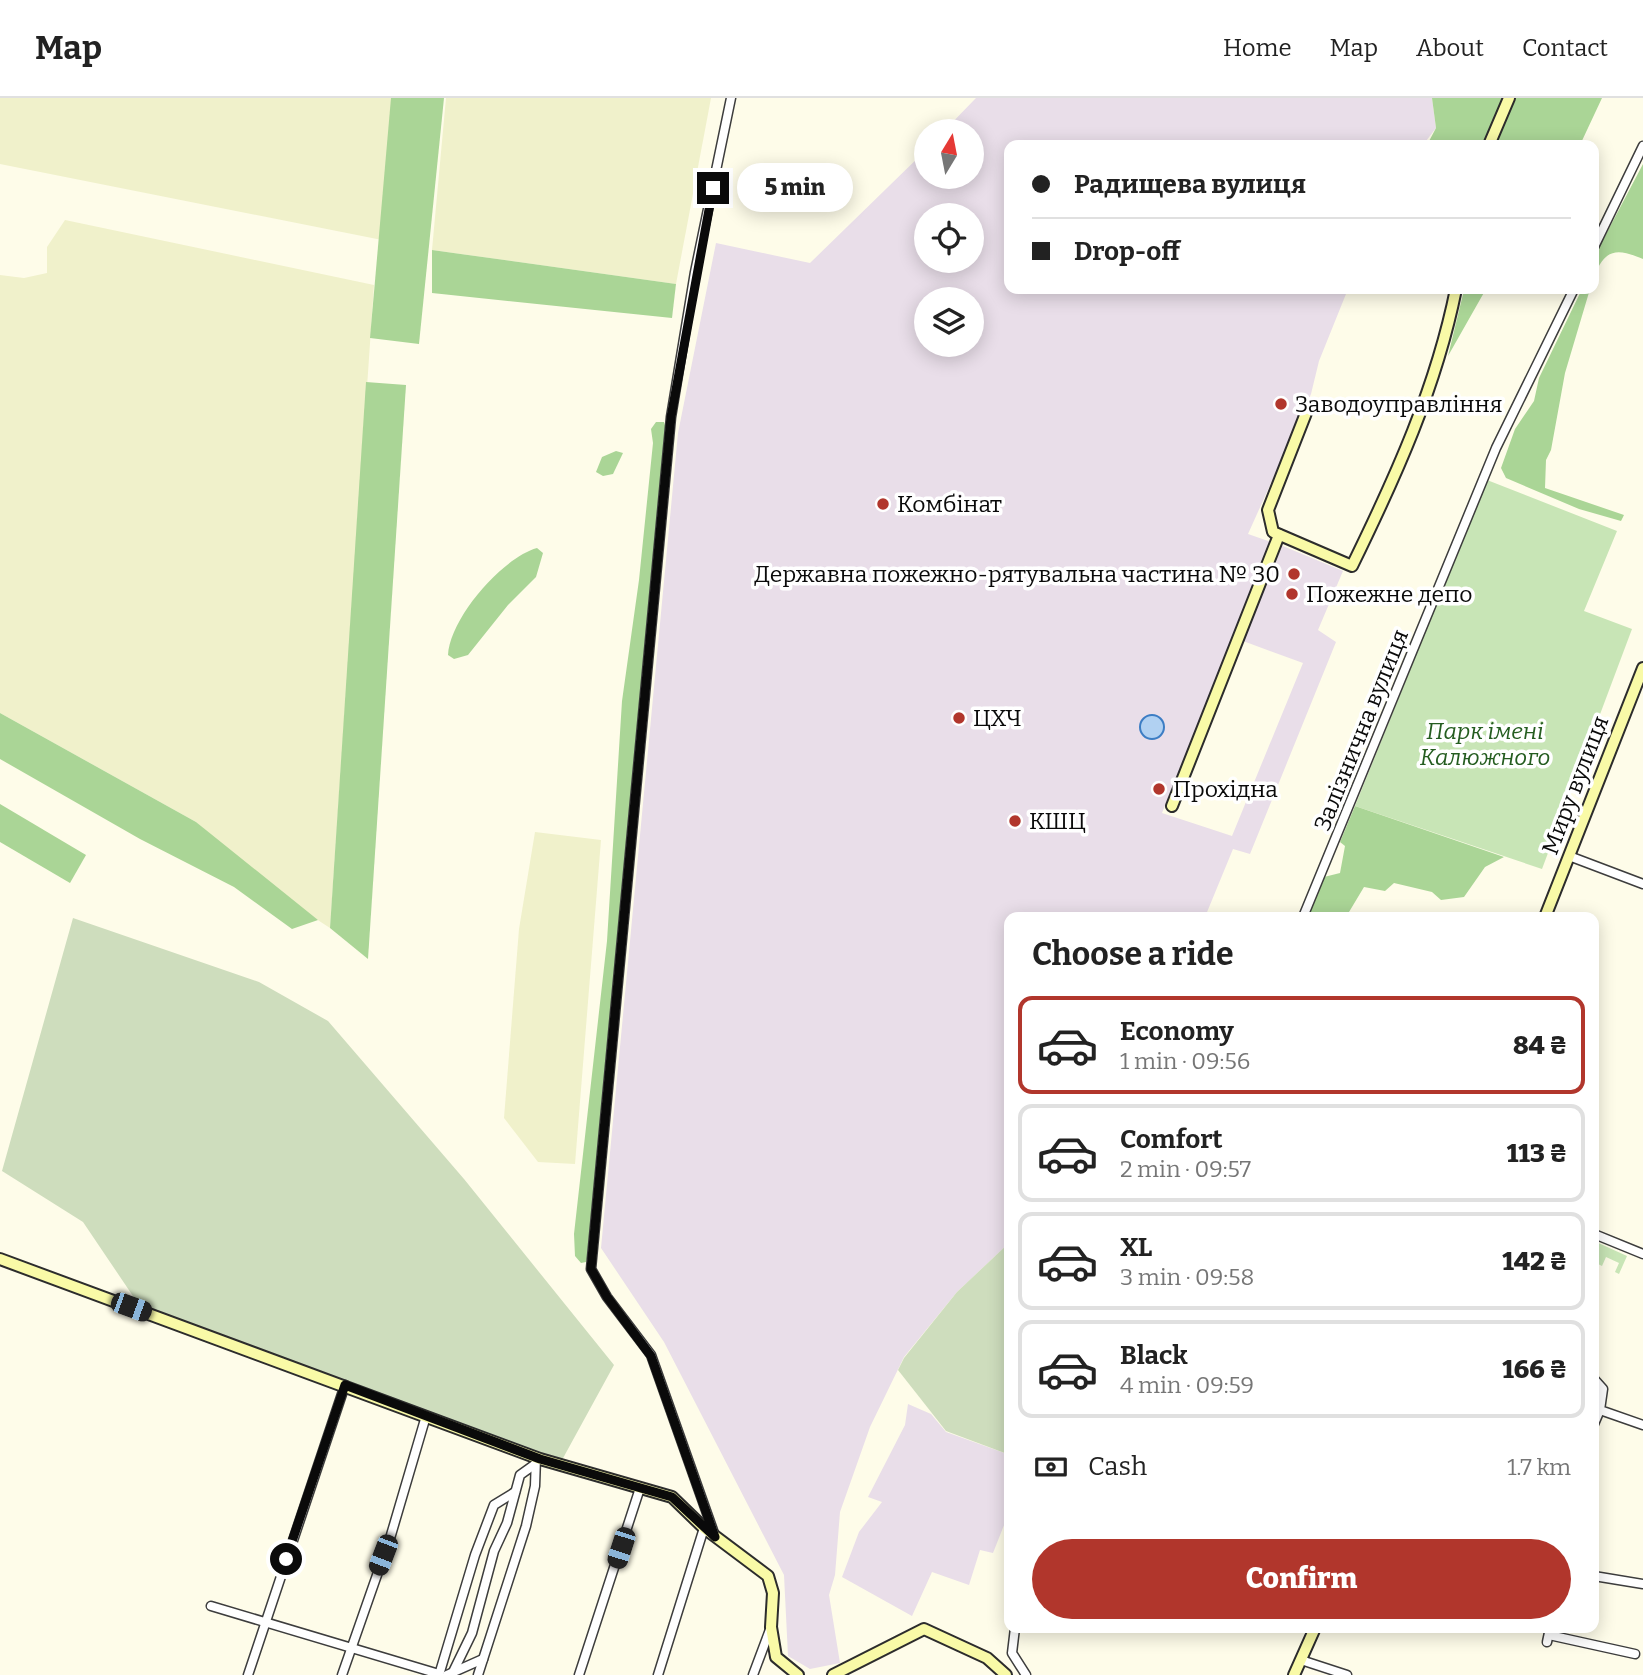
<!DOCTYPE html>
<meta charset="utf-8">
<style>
:root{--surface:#fff;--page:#f2f2f2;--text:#222;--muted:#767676;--line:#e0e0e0;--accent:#b1362c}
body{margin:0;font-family:Bitter,serif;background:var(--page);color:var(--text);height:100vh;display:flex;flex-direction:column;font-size:26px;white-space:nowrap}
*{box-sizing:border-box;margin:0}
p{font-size:23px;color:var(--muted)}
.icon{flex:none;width:38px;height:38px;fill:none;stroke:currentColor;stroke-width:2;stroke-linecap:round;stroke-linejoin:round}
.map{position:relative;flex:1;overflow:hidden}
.sheet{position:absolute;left:1004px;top:814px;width:595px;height:721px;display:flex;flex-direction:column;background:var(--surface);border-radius:14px;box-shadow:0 4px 18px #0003}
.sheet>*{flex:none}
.top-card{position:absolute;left:1004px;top:42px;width:595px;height:154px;border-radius:14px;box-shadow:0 4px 18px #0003;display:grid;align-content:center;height:154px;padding:0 28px;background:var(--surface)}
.needle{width:46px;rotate:10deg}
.fabs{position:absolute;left:914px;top:21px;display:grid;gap:14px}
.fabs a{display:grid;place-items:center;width:70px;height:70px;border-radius:50%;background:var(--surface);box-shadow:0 4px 18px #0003;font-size:35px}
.end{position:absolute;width:32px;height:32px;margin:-16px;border:9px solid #0a0a0a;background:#fff;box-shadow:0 0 0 4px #fff}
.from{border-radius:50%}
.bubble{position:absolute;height:49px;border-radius:24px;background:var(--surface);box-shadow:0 4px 18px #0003;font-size:23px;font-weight:800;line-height:49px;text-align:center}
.car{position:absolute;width:21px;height:42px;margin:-21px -10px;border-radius:9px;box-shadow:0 0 5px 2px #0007;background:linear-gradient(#222 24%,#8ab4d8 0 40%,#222 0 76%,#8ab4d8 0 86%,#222 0)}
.top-card b{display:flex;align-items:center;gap:24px;height:66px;font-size:26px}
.top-card b+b{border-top:2px solid var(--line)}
.top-card i{width:18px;height:18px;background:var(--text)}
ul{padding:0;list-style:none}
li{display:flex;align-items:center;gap:21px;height:98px;margin:0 14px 10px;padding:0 14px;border:4px solid var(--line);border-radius:14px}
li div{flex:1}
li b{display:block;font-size:26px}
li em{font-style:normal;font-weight:800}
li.on{border-color:var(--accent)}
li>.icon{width:63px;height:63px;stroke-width:1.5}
h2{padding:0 28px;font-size:32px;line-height:84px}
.pay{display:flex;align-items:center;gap:18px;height:77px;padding:0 28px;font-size:26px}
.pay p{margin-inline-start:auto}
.button{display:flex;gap:14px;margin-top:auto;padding:14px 28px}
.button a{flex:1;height:80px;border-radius:42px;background:var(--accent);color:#fff;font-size:28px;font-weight:800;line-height:80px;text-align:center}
header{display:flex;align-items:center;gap:42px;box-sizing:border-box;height:98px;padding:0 35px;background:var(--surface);border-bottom:2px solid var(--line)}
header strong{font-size:33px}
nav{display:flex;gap:38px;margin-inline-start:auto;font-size:24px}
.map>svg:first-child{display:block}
</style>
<header>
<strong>Map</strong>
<nav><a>Home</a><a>Map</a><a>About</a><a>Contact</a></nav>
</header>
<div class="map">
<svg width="1643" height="1577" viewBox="0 0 1643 1577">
<rect width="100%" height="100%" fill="#fefce9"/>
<g fill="#e9dee9" fill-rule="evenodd">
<path d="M 976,0 L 1432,0 L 1436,30 L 1423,47 L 1010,47 L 1010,191 L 1348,191 L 1319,263 L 1311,296 L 1248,436 L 1271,444 L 1162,715 L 1232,738 L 1303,565 L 1243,543 L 1278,446 L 1343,473 L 1318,532 L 1336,544 L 1250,756 L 1233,751 L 1205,819 L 1010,819 L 1010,1144 L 957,1194 L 904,1259 L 870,1329 L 840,1414 L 835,1477 L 829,1497 L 840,1565 L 810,1571 L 788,1558 L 784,1477 L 664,1244 L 601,1150 L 678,335 L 716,145 L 810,165 L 926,52 L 926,79 L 971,79 L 971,33 L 944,33 ZM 926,117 L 971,117 L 971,163 L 926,163 ZM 926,201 L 971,201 L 971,247 L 926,247 Z"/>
<polygon points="908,1306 931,1316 946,1334 1010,1357 1010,1412 993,1455 980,1452 969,1487 932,1474 912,1518 842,1479 859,1434 882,1404 868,1399 905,1327"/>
</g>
<g fill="#f0f1cb">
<polygon points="0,0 398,0 387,143 0,66"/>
<polygon points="446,0 711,0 676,186 432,152"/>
<polygon points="65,122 374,187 330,830 284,800 196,724 0,615 0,177 24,180 47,175 47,149"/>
<polygon points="535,734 601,742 575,1066 538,1064 504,1020 519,831"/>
</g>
<g fill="#c8e5b6">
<polygon points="1487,382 1617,433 1584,513 1632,531 1542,771 1355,708"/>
<polygon points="1594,1143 1627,1158 1619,1176 1615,1174 1619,1165 1606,1159 1602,1168 1594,1164"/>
</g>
<g fill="#aad596">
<polygon points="391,0 444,0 419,246 370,240"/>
<polygon points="1432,0 1602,0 1580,47 1427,47 1436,30"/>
<path d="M 1643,66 L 1643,161 C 1617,150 1606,150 1594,178 L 1594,159 Z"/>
<polygon points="432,152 676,186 672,220 432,195"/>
<polygon points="1464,191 1486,191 1448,258 1464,192"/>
<polygon points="1582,191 1590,191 1565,275 1551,352 1546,362 1545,390 1624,417 1621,423 1579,411 1506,380 1501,370 1515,331 1534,303 1539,280"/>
<polygon points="366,284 406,287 368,861 330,830"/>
<polygon points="656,324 664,324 666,331 589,1155 586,1164 581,1165 575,1158 574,1136 607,843 622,603 639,482 653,345 651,331"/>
<polygon points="616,353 623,355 613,376 603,378 596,374 602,359"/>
<path d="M 537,450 L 543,455 L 536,479 L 508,507 L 468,557 L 454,561 L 448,557 C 450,520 502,460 537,450 Z"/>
<polygon points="0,615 196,724 318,822 292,831 234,789 140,741 0,661"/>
<polygon points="0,706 86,757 70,785 0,744"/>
<polygon points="1355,708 1504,759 1485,769 1464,799 1441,802 1432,794 1394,785 1385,793 1364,789 1346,819 1307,819 1324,779 1340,775 1345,748 1340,744"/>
</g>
<g fill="#ceddbd">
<polygon points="73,820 259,884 328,923 464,1081 614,1267 562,1362 540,1361 139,1207 83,1124 2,1073"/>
<polygon points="1010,1144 1010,1357 946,1333 898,1272 904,1260 957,1194"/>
</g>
<circle fill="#b1d1f2" stroke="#3c7dc4" stroke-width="2" cx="1152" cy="629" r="12"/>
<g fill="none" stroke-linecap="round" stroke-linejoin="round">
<g stroke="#3d3d3d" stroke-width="11">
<g id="street">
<polyline points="1594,149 1643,48"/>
<polyline points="1569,758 1643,786"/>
<polyline points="1303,819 1496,350 1574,191"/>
<polyline points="1594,1136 1643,1156"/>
<polyline points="1594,1281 1603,1291 1600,1312 1643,1327"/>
<polyline points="1594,1326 1600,1312"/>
<polyline points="715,1438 651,1257 607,1199 591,1171 671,319 695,174 731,0"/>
<polyline points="1594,1478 1643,1486"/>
<polyline points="211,1508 439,1576"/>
<polyline points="1015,1530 1012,1555 1026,1577"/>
<polyline points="1549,1537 1635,1556"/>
<polyline points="1547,1544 1550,1530"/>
<polyline points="1301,1562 1347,1577"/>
<polyline points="453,1574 472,1535 494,1453 507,1425 520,1377 534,1367"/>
<polyline points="248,1577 345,1287"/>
<polyline points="342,1577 391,1437 426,1318"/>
<polyline points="439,1577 475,1457 494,1407 515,1394"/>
<polyline points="447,1577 483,1561"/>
<polyline points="478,1577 526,1428 535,1388 536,1359"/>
<polyline points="579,1577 640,1390"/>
<polyline points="658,1577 704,1430"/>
<polyline points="753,1577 771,1529"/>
</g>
</g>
<g stroke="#2c2c2c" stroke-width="14">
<g id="secondary">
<polyline points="1489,47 1509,0"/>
<path d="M 1308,310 L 1268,412 L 1273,434 L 1352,468 C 1396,378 1436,290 1456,191"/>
<polyline points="1172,708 1279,437"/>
<polyline points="1545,819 1643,570"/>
<polyline points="0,1161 540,1361 672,1399 704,1430 768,1478 773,1495 771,1529 776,1559 798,1577"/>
<polyline points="833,1577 924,1531 987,1560 1006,1577"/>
<polyline points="1294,1577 1315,1530"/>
</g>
</g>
<use href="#street" stroke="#fff" stroke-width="8"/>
<use href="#secondary" stroke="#f9faa7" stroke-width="10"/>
</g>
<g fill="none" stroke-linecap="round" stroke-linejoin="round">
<polyline stroke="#0a0a0a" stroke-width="9" points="286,1461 345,1287 540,1361 672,1399 715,1439 651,1258 607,1199 591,1171 671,319 713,90"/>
</g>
<g fill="#b1362c" stroke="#fff" stroke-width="2.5">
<circle cx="1281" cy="306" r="7"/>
<circle cx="883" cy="406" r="7"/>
<circle cx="1294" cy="476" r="7"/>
<circle cx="1292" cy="496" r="7"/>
<circle cx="959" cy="620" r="7"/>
<circle cx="1159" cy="691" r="7"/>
<circle cx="1015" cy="723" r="7"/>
</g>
<g text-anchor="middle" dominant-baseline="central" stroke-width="7" stroke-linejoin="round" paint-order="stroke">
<g font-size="23" fill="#0a0a0a" stroke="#fff" text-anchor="start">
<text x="1295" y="306">Заводоуправління</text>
<text x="897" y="406">Комбінат</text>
<text x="1280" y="476" text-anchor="end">Державна пожежно-рятувальна частина № 30</text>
<text x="1306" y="496">Пожежне депо</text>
<text x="973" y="620">ЦХЧ</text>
<text x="1173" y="691">Прохідна</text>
<text x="1029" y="723">КШЦ</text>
</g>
<g font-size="23" fill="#0a0a0a" stroke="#fff">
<text transform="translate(1361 632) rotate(-68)">Залізнична вулиця</text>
<text transform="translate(1575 687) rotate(-69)">Миру вулиця</text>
</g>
<g font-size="23" font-style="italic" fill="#255d20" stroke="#fff">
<text x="1485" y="633">Парк імені<tspan x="1485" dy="26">Калюжного</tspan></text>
</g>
</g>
</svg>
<div class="fabs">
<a><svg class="needle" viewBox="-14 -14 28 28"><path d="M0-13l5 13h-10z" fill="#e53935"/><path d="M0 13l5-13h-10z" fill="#767676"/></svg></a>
<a><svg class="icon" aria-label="locate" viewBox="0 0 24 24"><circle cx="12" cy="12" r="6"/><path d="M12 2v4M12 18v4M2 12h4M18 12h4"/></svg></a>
<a><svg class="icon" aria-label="layers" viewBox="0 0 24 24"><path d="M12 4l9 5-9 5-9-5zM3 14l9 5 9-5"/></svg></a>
</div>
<i class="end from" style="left:286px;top:1461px"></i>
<i class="end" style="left:713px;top:90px"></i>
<div class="bubble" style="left:737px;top:65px;width:116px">5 min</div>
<i class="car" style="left:131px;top:1209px;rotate:110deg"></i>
<i class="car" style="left:621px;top:1450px;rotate:198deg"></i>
<i class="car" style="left:383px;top:1457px;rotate:201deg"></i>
<div class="top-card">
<b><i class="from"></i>Радищева вулиця</b>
<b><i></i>Drop-off</b>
</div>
<section class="sheet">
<h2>Choose a ride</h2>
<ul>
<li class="on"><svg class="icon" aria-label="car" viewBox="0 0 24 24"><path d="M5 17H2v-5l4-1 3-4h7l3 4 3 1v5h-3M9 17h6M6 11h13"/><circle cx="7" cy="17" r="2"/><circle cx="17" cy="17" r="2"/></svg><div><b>Economy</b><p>1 min · 09:56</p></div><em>84 ₴</em></li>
<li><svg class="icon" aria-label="car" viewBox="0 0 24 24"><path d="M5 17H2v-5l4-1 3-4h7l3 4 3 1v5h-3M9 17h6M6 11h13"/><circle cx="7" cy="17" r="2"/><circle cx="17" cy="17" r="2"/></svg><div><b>Comfort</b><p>2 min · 09:57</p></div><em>113 ₴</em></li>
<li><svg class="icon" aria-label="car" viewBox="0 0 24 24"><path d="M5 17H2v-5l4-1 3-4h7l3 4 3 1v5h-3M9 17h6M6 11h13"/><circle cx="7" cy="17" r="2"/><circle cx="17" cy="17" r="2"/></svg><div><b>XL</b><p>3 min · 09:58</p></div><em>142 ₴</em></li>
<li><svg class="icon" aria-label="car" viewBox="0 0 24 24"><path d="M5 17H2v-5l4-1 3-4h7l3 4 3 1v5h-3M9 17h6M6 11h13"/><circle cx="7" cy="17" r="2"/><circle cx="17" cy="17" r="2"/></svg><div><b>Black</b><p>4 min · 09:59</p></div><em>166 ₴</em></li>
</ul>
<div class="pay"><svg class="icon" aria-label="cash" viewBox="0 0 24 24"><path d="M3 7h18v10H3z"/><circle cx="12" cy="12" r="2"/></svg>Cash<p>1.7 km</p></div>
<div class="button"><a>Confirm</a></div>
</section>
</div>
